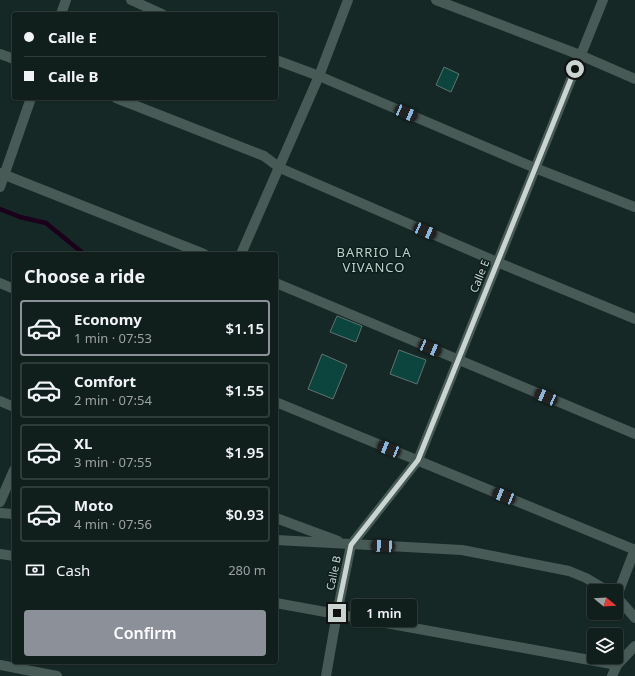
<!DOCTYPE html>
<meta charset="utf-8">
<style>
:root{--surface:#101e1c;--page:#1e2b29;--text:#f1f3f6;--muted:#9ca2a3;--line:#303c3b;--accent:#8c9099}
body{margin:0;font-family:"Noto Sans",sans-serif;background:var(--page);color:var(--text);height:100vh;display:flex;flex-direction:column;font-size:15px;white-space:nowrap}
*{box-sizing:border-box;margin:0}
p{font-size:13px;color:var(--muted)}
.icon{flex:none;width:22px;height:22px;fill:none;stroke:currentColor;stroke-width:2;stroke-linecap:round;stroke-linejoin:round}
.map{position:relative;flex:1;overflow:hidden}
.side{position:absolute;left:12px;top:252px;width:266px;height:412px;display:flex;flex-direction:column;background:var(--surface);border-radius:4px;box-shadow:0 1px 3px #0004,0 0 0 1px var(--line)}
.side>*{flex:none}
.hud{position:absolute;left:12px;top:12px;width:266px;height:88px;border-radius:4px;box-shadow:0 1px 3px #0004,0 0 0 1px var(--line);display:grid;align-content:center;height:88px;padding:0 12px;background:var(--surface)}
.needle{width:26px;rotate:108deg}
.tools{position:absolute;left:587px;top:584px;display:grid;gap:8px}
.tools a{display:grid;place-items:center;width:36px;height:36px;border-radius:4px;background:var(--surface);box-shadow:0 1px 3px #0004,0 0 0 1px var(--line);font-size:20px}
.end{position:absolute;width:18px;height:18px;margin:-9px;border:5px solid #cad5d2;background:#111;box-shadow:0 0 0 2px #111}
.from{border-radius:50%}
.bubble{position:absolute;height:28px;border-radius:4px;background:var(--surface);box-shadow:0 1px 3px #0004,0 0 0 1px var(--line);font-size:13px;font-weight:600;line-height:28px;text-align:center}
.car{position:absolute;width:12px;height:24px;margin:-12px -6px;border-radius:5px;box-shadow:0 0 3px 1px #0007;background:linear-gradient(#222 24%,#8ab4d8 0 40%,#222 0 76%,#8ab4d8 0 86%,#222 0)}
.hud b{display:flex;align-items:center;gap:14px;height:38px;font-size:15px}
.hud b+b{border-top:1px solid var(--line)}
.hud i{width:10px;height:10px;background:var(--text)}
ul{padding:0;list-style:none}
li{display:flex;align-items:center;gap:12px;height:56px;margin:0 8px 6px;padding:0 4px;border:2px solid var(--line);border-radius:4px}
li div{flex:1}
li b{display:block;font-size:15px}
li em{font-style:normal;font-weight:600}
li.on{border-color:var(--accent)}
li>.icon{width:36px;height:36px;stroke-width:1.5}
h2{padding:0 12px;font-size:18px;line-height:48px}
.pay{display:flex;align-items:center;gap:10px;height:44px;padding:0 12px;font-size:15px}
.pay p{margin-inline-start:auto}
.cta{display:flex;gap:8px;margin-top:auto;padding:8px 12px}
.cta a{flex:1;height:46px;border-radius:4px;background:var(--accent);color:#fff;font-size:16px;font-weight:600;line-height:46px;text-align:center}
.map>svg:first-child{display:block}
</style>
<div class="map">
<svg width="635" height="676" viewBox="0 0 635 676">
<rect width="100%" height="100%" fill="#162825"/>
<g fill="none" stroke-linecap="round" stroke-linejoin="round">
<polyline stroke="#1b001c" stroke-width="4.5" points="0,209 20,217 46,223 84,254"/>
</g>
<g fill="#0b453d" stroke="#60736f">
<polygon points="444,67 459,74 451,92 436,85"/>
<polygon points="337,316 362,326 356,342 330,332"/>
<polygon points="399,350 426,360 417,384 390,374"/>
<polygon points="322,354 347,365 333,399 308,389"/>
</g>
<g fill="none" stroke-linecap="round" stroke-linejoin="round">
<g stroke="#475a56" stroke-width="10">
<polyline points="131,0 162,14"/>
<polyline points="436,0 580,55 635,79"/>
<polyline points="61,14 66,0"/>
<polyline points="0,54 14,59"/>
<polyline points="276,60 319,76 535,168 635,207"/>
<polyline points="116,98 264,156 280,168 497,262 635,319"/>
<polyline points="0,173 204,254"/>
<polyline points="0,187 31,98"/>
<polyline points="241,254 319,76 348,0"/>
<polyline points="0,283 14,289"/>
<polyline points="276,283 635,434"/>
<polyline points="0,401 14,407"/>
<polyline points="276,402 635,550"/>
<polyline points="0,502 14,470"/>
<polyline points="0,513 14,514"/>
<polyline points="276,518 338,541"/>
<polyline points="276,540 462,550 569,571 586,578 608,591"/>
<polyline points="0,554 14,556"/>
<polyline points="616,596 635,618"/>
<polyline points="617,596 635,549"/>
<polyline points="276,603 617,665"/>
<polyline points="0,665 57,676"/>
<polyline points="326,676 337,613 351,545 418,460 603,0"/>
<polyline points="612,676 617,665 635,646"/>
</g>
</g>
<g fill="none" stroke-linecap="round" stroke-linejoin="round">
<polyline stroke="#cad5d2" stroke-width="5" points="337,613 351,545 418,460 575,69"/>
</g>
<g text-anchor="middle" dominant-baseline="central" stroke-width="3" stroke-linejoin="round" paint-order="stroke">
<g font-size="11" fill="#cad5d2" stroke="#0d1e1b">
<text transform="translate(479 276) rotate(-68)">Calle E</text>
<text transform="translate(333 573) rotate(-78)">Calle B</text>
</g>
<g font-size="13" letter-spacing="1" fill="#bcd1cc" stroke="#0d1e1b">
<text x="374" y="252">BARRIO LA<tspan x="374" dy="15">VIVANCO</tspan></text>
</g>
</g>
</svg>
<div class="tools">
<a><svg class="needle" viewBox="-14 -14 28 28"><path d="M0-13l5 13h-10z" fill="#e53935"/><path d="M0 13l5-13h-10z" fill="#9ca2a3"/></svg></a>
<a><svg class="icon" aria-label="layers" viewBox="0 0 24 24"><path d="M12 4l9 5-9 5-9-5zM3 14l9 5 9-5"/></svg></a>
</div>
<i class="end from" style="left:575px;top:69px"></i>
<i class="end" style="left:337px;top:613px"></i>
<div class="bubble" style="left:351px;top:599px;width:66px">1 min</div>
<i class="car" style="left:406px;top:113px;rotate:113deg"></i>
<i class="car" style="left:425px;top:231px;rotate:113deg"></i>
<i class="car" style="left:430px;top:348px;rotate:113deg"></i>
<i class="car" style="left:546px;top:397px;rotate:293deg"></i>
<i class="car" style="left:389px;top:449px;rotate:292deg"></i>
<i class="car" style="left:504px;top:496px;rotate:292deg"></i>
<i class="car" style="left:383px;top:546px;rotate:273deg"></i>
<div class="hud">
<b><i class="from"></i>Calle E</b>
<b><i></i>Calle B</b>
</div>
<section class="side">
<h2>Choose a ride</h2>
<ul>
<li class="on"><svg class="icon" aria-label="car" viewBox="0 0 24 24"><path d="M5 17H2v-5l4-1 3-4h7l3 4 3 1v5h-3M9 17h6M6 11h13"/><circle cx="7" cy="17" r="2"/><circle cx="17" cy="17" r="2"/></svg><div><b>Economy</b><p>1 min · 07:53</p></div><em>$1.15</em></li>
<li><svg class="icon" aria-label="car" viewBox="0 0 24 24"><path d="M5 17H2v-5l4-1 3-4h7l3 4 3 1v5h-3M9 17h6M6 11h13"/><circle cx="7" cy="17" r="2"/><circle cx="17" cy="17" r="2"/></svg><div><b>Comfort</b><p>2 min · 07:54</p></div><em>$1.55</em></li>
<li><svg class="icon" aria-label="car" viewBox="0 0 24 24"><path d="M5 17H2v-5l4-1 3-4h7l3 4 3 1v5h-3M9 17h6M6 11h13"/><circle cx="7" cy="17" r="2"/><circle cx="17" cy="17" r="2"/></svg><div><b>XL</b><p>3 min · 07:55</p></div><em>$1.95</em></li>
<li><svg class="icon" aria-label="car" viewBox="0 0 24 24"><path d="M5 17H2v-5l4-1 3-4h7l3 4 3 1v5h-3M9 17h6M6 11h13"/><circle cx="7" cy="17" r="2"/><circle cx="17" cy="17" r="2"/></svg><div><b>Moto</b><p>4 min · 07:56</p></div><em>$0.93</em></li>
</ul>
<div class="pay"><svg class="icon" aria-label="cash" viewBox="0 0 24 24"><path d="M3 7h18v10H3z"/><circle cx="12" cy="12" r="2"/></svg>Cash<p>280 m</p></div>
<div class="cta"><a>Confirm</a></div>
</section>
</div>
